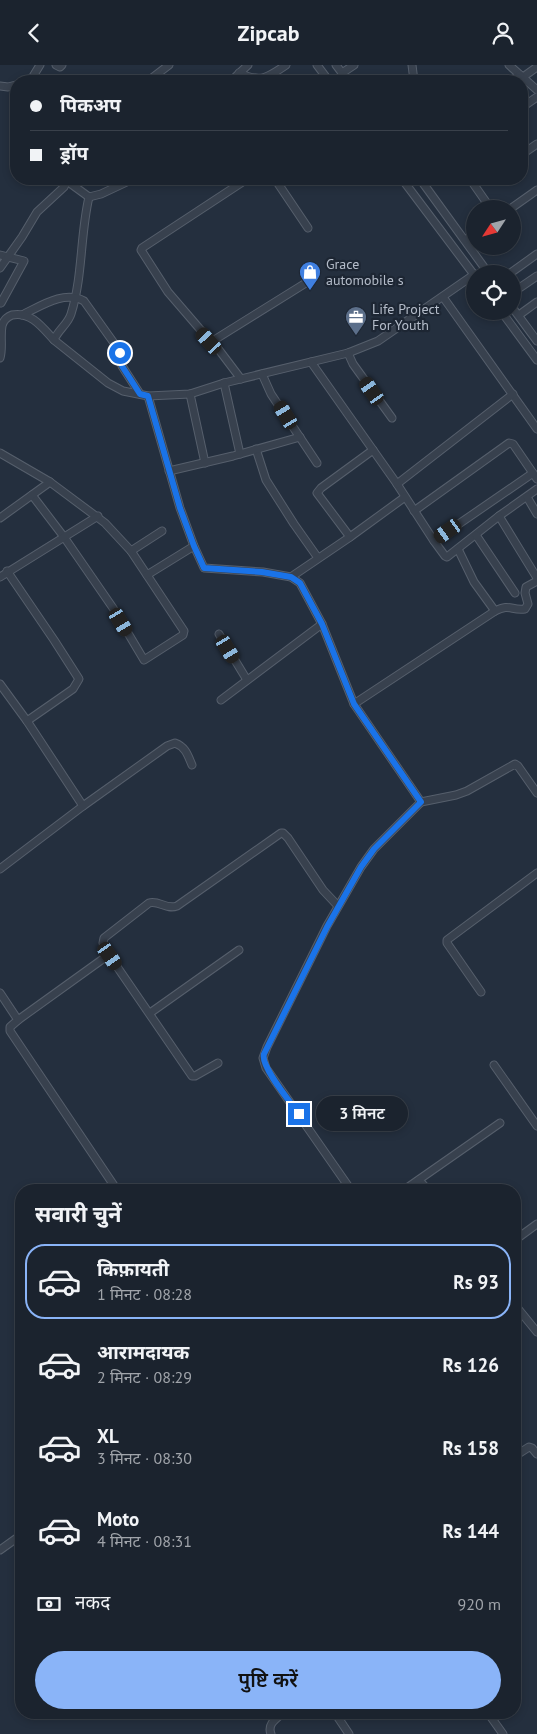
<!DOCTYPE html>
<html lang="hi">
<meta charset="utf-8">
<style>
:root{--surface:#1b232e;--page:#282f3a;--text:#f1f3f6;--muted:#a0a4aa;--line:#39404a;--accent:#8ab4f8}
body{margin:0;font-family:"PT Sans","Noto Sans Devanagari",sans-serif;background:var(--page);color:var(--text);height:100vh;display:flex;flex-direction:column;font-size:19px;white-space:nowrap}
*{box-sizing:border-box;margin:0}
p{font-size:16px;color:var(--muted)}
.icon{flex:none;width:28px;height:28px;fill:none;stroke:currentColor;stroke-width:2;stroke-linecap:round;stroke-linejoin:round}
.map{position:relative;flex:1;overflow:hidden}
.details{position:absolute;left:15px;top:1119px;width:506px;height:535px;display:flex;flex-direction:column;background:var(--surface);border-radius:20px;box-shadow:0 2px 8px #0003,0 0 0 1px var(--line)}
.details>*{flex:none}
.top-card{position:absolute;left:10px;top:10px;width:518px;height:110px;border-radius:20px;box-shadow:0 2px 8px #0003,0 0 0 1px var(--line);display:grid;align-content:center;height:110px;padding:0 20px;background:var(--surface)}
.needle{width:32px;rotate:234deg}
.tools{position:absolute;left:466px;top:135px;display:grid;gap:10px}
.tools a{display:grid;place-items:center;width:55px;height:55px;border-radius:50%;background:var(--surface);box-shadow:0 2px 8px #0003,0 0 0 1px var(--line);font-size:25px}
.end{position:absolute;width:22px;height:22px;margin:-11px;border:6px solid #1a73e8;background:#fff;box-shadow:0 0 0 2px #fff}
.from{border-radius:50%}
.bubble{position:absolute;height:35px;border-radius:18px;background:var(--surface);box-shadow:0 2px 8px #0003,0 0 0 1px var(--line);font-size:16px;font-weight:600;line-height:35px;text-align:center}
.car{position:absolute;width:15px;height:30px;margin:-15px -8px;border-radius:6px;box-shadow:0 0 4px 1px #0007;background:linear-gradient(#222 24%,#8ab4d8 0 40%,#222 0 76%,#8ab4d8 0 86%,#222 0)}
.top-card b{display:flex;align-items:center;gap:18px;height:48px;font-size:19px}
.top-card b+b{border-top:1px solid var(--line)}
.top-card i{width:12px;height:12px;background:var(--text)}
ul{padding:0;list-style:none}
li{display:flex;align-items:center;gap:15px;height:75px;margin:0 10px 8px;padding:0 10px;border:2px solid transparent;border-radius:20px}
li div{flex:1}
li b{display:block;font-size:19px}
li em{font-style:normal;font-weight:600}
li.on{border-color:var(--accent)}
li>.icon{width:45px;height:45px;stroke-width:1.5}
h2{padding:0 20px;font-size:22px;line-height:60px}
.pay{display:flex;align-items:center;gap:12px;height:55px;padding:0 20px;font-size:19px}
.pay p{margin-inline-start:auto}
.primary-button{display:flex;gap:10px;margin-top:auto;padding:10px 20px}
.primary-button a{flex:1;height:58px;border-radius:30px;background:var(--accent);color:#111;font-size:20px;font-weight:600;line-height:58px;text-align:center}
header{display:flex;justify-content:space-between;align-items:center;height:65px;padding:0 20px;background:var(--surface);font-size:22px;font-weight:600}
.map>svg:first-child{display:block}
</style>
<header><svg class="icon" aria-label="back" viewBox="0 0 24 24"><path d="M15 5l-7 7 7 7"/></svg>Zipcab<svg class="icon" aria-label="person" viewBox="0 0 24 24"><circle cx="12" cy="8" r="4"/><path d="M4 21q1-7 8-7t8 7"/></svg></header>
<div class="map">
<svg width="537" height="1669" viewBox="0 0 537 1669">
<rect width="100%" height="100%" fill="#242f3e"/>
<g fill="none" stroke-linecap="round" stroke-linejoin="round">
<g stroke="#565f6c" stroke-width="9">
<g id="minor">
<polyline points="56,0 60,2 62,0"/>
<polyline points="317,0 329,16"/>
<polyline points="336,0 348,16"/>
<polyline points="412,0 414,16"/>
<polyline points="509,0 537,25"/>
<path d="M 239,8 C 261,18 267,13 286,0"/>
<polyline points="342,8 354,0"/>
<polyline points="523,12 537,2"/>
<polyline points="25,16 32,13 40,0"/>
<polyline points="148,16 169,0"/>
<polyline points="231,16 248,0"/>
<polyline points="510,16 520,10"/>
<polyline points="0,21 8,22 16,20"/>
<polyline points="521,43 537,32"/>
<polyline points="521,90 537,79"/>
<polyline points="247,114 142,183 141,185 168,227 211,277 309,216"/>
<polyline points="275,114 308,163"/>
<polyline points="402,114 475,211"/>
<polyline points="420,114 489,209"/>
<polyline points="470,114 491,144"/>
<polyline points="67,116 89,132"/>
<path d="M 89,132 C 80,170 83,211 71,249 C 68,259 58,265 54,275 L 108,318 L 123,326 L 148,331 L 190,329 L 224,318 L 348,288 L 378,276 L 475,209"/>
<polyline points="89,132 101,129 133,114"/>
<polyline points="510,144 537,125"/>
<polyline points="465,175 475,168"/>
<polyline points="0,190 24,196 1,238"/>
<polyline points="0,203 22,172 37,147 64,122 67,116 70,114"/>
<polyline points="509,209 537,189"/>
<polyline points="512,228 537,211"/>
<polyline points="443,232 537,364"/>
<polyline points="512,242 537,276"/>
<polyline points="501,246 537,295"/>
<path d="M 22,250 C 41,241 64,225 84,236 L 119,285 L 122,301 L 140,329"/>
<polyline points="519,250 537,237"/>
<polyline points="213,277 241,314"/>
<polyline points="348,288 353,299 392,353"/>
<path d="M 0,293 C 3,283 0,272 2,261 C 3,256 7,252 12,250 C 31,246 43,263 54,275"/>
<polyline points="311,297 397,419 434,476 445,491 447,492 499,451 537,424"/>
<polyline points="262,309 271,329 317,398"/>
<polyline points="224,318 240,389"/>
<polyline points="190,329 205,398"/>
<polyline points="148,331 180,443 194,481 204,503 263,507 291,512 300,518 322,559 354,639 421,737 456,730 467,726 515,699 518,701 537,728"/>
<polyline points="256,384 266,415 294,459 318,493"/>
<polyline points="0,388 50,417 105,458 131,486 184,566 183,570 144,595 113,543 64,472 32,430"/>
<polyline points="169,406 233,391 300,372"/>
<polyline points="397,419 513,329"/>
<polyline points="527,432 537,449"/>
<polyline points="414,446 509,378 513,379 537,414"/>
<polyline points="499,451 537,513"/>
<polyline points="0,453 50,417"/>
<polyline points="476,470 515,528"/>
<polyline points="350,472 317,428 321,423 373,385"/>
<polyline points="434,476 533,408"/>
<polyline points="458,484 474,517 495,546"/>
<polyline points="131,486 162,466"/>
<polyline points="7,506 54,575 79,614 73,624 27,656"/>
<polyline points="147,510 194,481"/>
<polyline points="0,512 98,451"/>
<polyline points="291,512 350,472 405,432"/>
<polyline points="219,569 247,615"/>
<polyline points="0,619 27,656 83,741"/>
<polyline points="221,635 322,559"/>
<path d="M 354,639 L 495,546 C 510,538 511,546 525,544 L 528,539 L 525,528 L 526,522 L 537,516"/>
<path d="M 0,804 L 83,741 L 167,681 L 175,678 C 186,682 188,691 192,700"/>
<path d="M 108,890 L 103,878 L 104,873 L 149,838 C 159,835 166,845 177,841 L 281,768 L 283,768 L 288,773 L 323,825 L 338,841"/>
<polyline points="481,927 447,878 447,875 537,808"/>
<polyline points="0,928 18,955 10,962 10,966 117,1125"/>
<polyline points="150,948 239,885"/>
<polyline points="18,955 107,891 109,890 192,1011 195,1011 218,998"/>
<polyline points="494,1000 537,1061"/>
<polyline points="419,1115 428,1125"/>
<polyline points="351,1125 266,1003 263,993 267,982 327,861 361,802 374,784 421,737"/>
<polyline points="404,1125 500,1058"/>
<polyline points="515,1175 537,1159"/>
<polyline points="515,1240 537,1267"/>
<polyline points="515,1391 529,1382 532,1383 537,1389"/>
<polyline points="0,1485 21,1470"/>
<polyline points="335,1648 349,1669"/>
<polyline points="488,1648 503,1669"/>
<path d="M 271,1669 C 267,1659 276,1654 283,1648"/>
</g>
</g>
<use href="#minor" stroke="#38414e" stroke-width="7"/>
</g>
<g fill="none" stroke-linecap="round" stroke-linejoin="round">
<path stroke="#1a73e8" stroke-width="6" d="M 120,288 L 122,301 L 140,329 L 148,331 L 180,443 L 194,481 L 204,503 L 262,507 L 291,512 L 300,518 L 322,559 L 354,639 L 421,737 L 374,784 L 361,802 L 327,862 L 264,989 C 260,1001 291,1038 299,1049"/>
</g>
<defs>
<g id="shop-pin" transform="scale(1.125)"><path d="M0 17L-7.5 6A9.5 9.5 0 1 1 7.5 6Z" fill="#3f7fe0" stroke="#1d2633"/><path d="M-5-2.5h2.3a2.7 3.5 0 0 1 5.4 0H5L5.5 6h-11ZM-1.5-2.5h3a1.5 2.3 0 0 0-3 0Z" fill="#fff"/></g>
<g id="office-pin" transform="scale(1.125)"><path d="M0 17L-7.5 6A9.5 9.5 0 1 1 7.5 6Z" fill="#5c6f8a" stroke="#1d2633"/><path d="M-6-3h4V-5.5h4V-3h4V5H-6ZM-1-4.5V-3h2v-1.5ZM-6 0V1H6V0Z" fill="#fff"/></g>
</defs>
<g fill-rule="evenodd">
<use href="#shop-pin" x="310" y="207"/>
<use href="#office-pin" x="356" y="252"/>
</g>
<g text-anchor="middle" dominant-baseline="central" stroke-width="4.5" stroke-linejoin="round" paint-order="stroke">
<g font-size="14" fill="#b4bcc9" stroke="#1d2633" text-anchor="start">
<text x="326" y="199">Grace<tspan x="326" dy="16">automobile s</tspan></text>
<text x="372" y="244">Life Project<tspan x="372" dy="16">For Youth</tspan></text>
</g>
</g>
</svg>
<div class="tools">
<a><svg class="needle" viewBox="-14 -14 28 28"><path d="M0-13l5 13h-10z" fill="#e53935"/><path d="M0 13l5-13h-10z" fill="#a0a4aa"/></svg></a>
<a><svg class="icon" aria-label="locate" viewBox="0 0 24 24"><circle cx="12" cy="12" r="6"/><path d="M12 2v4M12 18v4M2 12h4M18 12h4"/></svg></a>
</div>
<i class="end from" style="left:120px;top:288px"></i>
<i class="end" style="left:299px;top:1049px"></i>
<div class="bubble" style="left:316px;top:1031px;width:92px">3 मिनट</div>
<i class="car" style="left:209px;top:276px;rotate:318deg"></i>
<i class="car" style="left:372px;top:326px;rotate:325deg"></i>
<i class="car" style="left:286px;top:350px;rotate:329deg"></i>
<i class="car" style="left:448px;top:466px;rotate:235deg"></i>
<i class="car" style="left:121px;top:557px;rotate:149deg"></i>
<i class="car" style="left:228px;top:584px;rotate:149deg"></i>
<i class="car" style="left:110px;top:891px;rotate:145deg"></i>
<div class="top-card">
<b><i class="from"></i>पिकअप</b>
<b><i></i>ड्रॉप</b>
</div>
<section class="details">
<h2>सवारी चुनें</h2>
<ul>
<li class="on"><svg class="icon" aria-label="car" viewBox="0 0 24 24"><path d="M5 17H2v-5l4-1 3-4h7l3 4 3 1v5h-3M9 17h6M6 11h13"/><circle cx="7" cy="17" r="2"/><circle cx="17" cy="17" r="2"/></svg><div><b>किफ़ायती</b><p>1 मिनट · 08:28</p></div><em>Rs 93</em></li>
<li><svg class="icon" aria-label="car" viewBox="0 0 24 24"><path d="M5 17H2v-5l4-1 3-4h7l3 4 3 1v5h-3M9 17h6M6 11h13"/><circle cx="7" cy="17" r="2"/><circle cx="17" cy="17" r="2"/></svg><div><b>आरामदायक</b><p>2 मिनट · 08:29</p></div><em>Rs 126</em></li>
<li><svg class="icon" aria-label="car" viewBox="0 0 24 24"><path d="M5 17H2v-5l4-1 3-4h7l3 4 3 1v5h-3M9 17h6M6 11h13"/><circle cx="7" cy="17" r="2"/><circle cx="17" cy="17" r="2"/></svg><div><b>XL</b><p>3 मिनट · 08:30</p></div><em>Rs 158</em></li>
<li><svg class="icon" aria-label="car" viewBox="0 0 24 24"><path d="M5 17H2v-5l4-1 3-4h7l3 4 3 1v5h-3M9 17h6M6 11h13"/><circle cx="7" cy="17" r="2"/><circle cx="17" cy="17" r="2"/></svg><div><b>Moto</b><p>4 मिनट · 08:31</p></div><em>Rs 144</em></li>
</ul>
<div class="pay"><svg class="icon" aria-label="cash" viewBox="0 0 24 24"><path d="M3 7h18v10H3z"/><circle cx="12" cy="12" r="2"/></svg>नकद<p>920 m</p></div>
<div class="primary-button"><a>पुष्टि करें</a></div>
</section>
</div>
